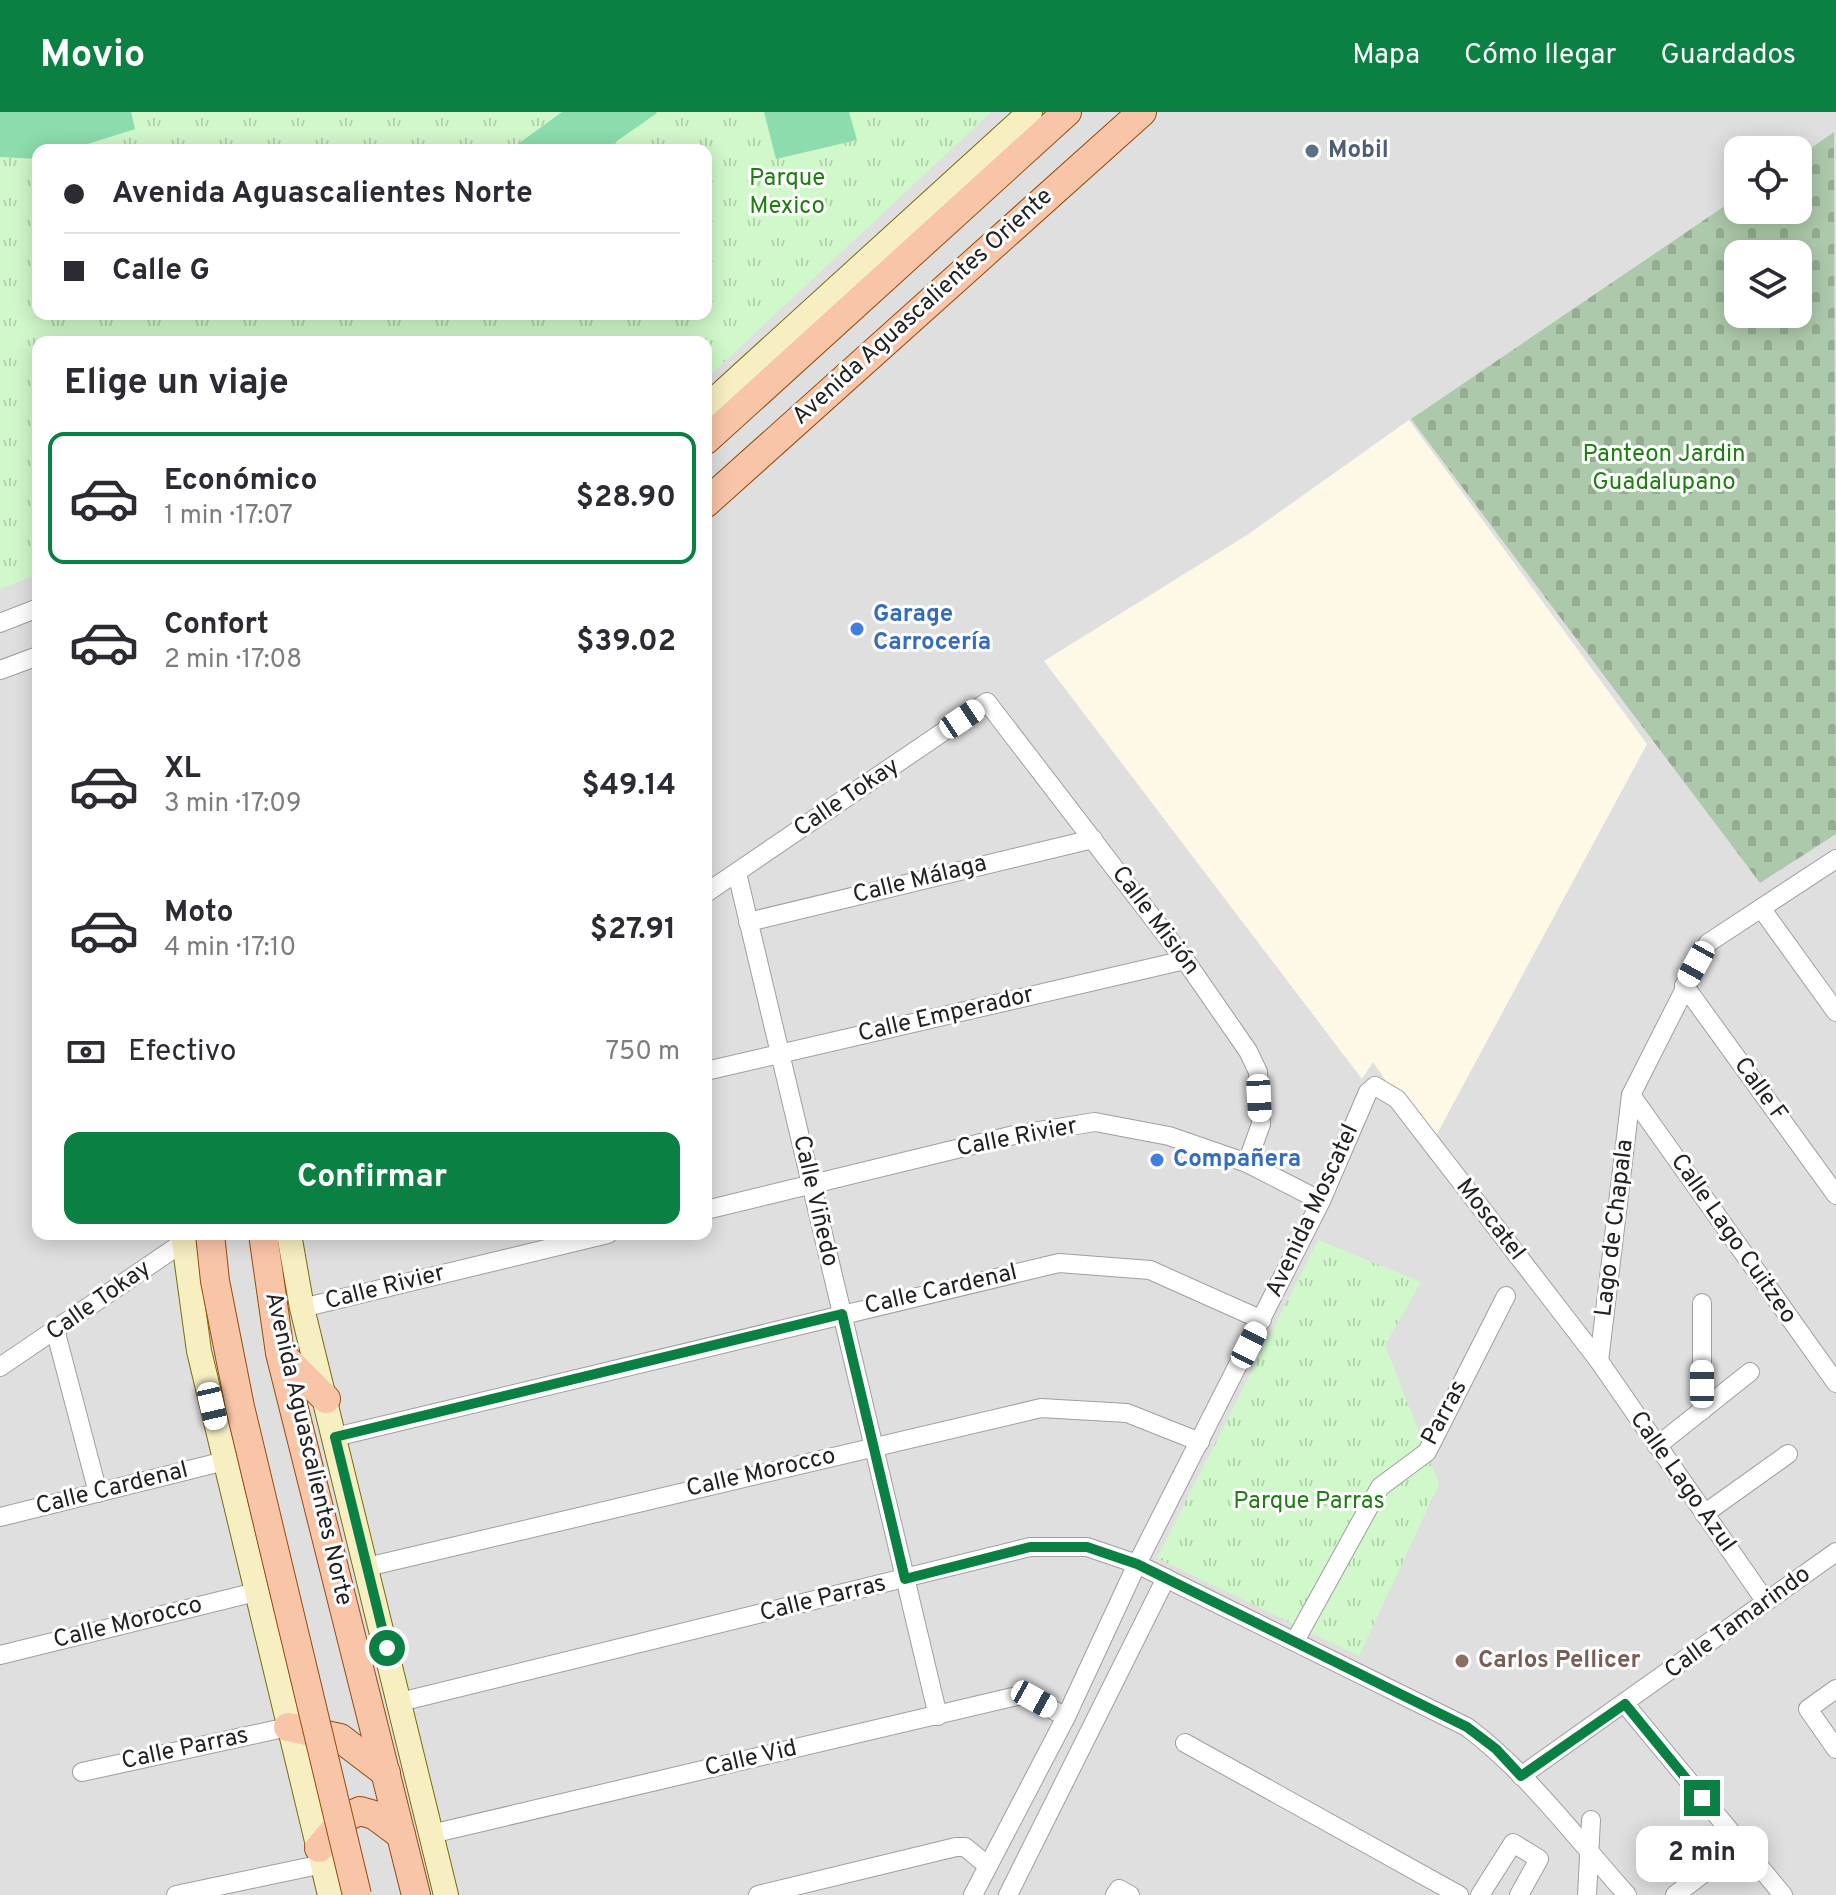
<!DOCTYPE html>
<html lang="es">
<meta charset="utf-8">
<style>
:root{--surface:#fff;--page:#f2f2f3;--text:#2b2b33;--muted:#7c7c81;--line:#e1e1e2;--accent:#0b8043}
body{margin:0;font-family:Overpass,sans-serif;background:var(--page);color:var(--text);height:100vh;display:flex;flex-direction:column;font-size:30px;white-space:nowrap}
*{box-sizing:border-box;margin:0}
p{font-size:26px;color:var(--muted)}
.icon{flex:none;width:44px;height:44px;fill:none;stroke:currentColor;stroke-width:2;stroke-linecap:round;stroke-linejoin:round}
.map{position:relative;flex:1;overflow:hidden}
.side{position:absolute;left:32px;top:224px;width:680px;height:904px;display:flex;flex-direction:column;background:var(--surface);border-radius:16px;box-shadow:0 4px 20px #0003}
.side>*{flex:none}
.top-card{position:absolute;left:32px;top:32px;width:680px;height:176px;border-radius:16px;box-shadow:0 4px 20px #0003;display:grid;align-content:center;height:176px;padding:0 32px;background:var(--surface)}
.controls{position:absolute;left:1724px;top:24px;display:grid;gap:16px}
.controls a{display:grid;place-items:center;width:88px;height:88px;border-radius:16px;background:var(--surface);box-shadow:0 4px 20px #0003;font-size:40px}
.end{position:absolute;width:36px;height:36px;margin:-18px;border:10px solid #0b8043;background:#fff;box-shadow:0 0 0 4px #fff}
.from{border-radius:50%}
.bubble{position:absolute;height:56px;border-radius:16px;background:var(--surface);box-shadow:0 4px 20px #0003;font-size:26px;font-weight:700;line-height:56px;text-align:center}
.car{position:absolute;width:24px;height:48px;margin:-24px -12px;border-radius:10px;box-shadow:0 0 6px 2px #0007;background:linear-gradient(#fff 24%,#345 0 40%,#fff 0 76%,#345 0 86%,#fff 0)}
.top-card b{display:flex;align-items:center;gap:28px;height:76px;font-size:30px}
.top-card b+b{border-top:2px solid var(--line)}
.top-card i{width:20px;height:20px;background:var(--text)}
ul{padding:0;list-style:none}
li{display:flex;align-items:center;gap:24px;height:132px;margin:0 16px 12px;padding:0 16px;border:4px solid transparent;border-radius:16px}
li div{flex:1}
li b{display:block;font-size:30px}
li em{font-style:normal;font-weight:700}
li.active{border-color:var(--accent)}
li>.icon{width:72px;height:72px;stroke-width:1.5}
h2{padding:0 32px;font-size:36px;line-height:96px}
.pay{display:flex;align-items:center;gap:20px;height:88px;padding:0 32px;font-size:30px}
.pay p{margin-inline-start:auto}
.cta{display:flex;gap:16px;margin-top:auto;padding:16px 32px}
.cta a{flex:1;height:92px;border-radius:16px;background:var(--accent);color:#fff;font-size:32px;font-weight:700;line-height:92px;text-align:center}
header{display:flex;align-items:center;gap:48px;box-sizing:border-box;height:112px;padding:0 40px;background:var(--accent);color:#fff}
header strong{font-size:38px}
nav{display:flex;gap:44px;margin-inline-start:auto;font-size:28px}
.map>svg:first-child{display:block}
</style>
<header>
<strong>Movio</strong>
<nav><a>Mapa</a><a>Cómo llegar</a><a>Guardados</a></nav>
</header>
<div class="map">
<svg width="1836" height="1783" viewBox="0 0 1836 1783">
<defs>
<pattern id="cemetery-stones" width="16" height="16" patternUnits="userSpaceOnUse" patternTransform="scale(2)"><rect width="16" height="16" fill="#adc9ab"/><path d="M2 7V4a2 2 0 0 1 4 0v3zM10 15v-3a2 2 0 0 1 4 0v3z" fill="#95ac93"/></pattern>
<pattern id="park-tufts" width="24" height="20" patternUnits="userSpaceOnUse" patternTransform="scale(2)"><rect width="24" height="20" fill="#d0f8ca"/><path d="M3 7l-1-3M5 7V3M7 7l1-3M15 17l-1-3M17 17v-4M19 17l1-3" fill="none" stroke="#b2d4ad"/></pattern>
</defs>
<rect width="100%" height="100%" fill="#f1ede9"/>
<path fill="#e0dfdf" fill-rule="evenodd" d="M 0,0 L 1836,0 L 1836,1783 L 0,1783 ZM 38,38 L 706,38 L 706,202 L 38,202 ZM 1738,38 L 1798,38 L 1798,98 L 1738,98 ZM 1738,142 L 1798,142 L 1798,202 L 1738,202 ZM 38,230 L 706,230 L 706,1122 L 38,1122 Z"/>
<polygon fill="#fef9e6" points="1409,308 1647,632 1431,1033 1373,950 1362,967 1044,549 1247,423"/>
<path fill="url(#cemetery-stones)" fill-rule="evenodd" d="M 1834,20 L 1836,722 L 1760,771 L 1411,307 L 1738,85 L 1738,98 L 1798,98 L 1798,45 ZM 1738,142 L 1798,142 L 1798,202 L 1738,202 Z"/>
<g fill="url(#park-tufts)" fill-rule="evenodd">
<path d="M 0,0 L 991,0 L 706,267 L 706,230 L 38,230 L 38,462 L 0,477 ZM 38,38 L 706,38 L 706,202 L 38,202 Z"/>
<polygon points="1318,1128 1421,1170 1385,1233 1439,1372 1359,1544 1157,1446"/>
</g>
<g fill="#8cdcad">
<polygon points="0,0 131,0 135,17 69,38 38,38 38,47 0,45"/>
<polygon points="562,0 656,0 657,1 604,38 522,38 518,32"/>
<polygon points="764,0 849,0 857,28 776,47"/>
</g>
<g fill="none" stroke-linecap="round" stroke-linejoin="round">
<g stroke="#9f9f9f" stroke-width="20">
<g id="street">
<polyline points="0,511 38,496"/>
<polyline points="0,558 38,544"/>
<polyline points="737,761 938,1604"/>
<polyline points="706,781 987,590 1185,848 1248,939 1258,960 1261,1012 1247,1051"/>
<polyline points="1761,796 1836,900"/>
<polyline points="748,810 1093,727"/>
<polyline points="1684,873 1836,1083"/>
<polyline points="706,959 1185,848"/>
<polyline points="1631,983 1836,1271"/>
<polyline points="706,1098 1014,1023 1095,1010 1169,1024 1247,1051 1321,1089"/>
<polyline points="302,1196 608,1122"/>
<polyline points="56,1221 98,1381"/>
<polyline points="1599,1249 1631,983 1708,831 1836,747"/>
<polyline points="0,1255 191,1125"/>
<polyline points="1702,1299 1702,1191"/>
<polyline points="335,1325 1059,1151 1150,1158 1262,1208"/>
<polyline points="1657,1334 1750,1260"/>
<polyline points="1704,1402 1788,1342"/>
<polyline points="0,1405 225,1349"/>
<polyline points="367,1455 1041,1296 1127,1301 1200,1330"/>
<polyline points="1295,1529 1380,1375 1427,1340 1506,1184"/>
<polyline points="0,1543 256,1480"/>
<polyline points="1836,1577 1808,1597 1836,1637"/>
<path d="M 400,1590 L 1030,1435 L 1087,1435 L 1137,1452 L 1467,1615 C 1528,1661 1576,1726 1627,1783"/>
<polyline points="1625,1592 1783,1783"/>
<polyline points="1185,1631 1459,1783"/>
<polyline points="82,1660 288,1615"/>
<polyline points="1521,1664 1836,1440"/>
<polyline points="431,1722 1017,1584 1027,1584 1066,1605"/>
<polyline points="176,1783 323,1752"/>
<polyline points="758,1783 956,1735 965,1735 988,1754"/>
<polyline points="973,1783 1066,1605 1137,1452 1321,1089 1368,980 1375,974 1397,987 1599,1249 1766,1490"/>
<polyline points="1008,1783 1166,1466"/>
<polyline points="1115,1783 1119,1777 1130,1783"/>
<polyline points="1480,1783 1513,1731 1539,1747 1519,1783"/>
<polyline points="1587,1783 1591,1708"/>
<polyline points="1675,1783 1741,1733"/>
</g>
</g>
<g stroke="#776d0b" stroke-width="26">
<g id="secondary">
<polyline points="706,295 1030,0"/>
<polyline points="183,1122 199,1239 330,1783"/>
<polyline points="289,1122 302,1196 446,1783"/>
</g>
</g>
<g stroke="#984b08" stroke-width="30">
<g id="primary">
<polyline points="706,328 1067,0"/>
<polyline points="706,391 1142,0"/>
<polyline points="263,1122 280,1241 416,1783"/>
<polyline points="281,1242 326,1287"/>
<polyline points="288,1615 340,1626 386,1661"/>
<polyline points="319,1736 346,1705 360,1699 374,1703 401,1723"/>
</g>
</g>
<use href="#street" stroke="#fff" stroke-width="18"/>
<use href="#secondary" stroke="#f7efc2" stroke-width="24"/>
<use href="#primary" stroke="#f8c5a8" stroke-width="28"/>
<g stroke="#984b08" stroke-width="30" stroke-linecap="butt">
<polyline id="primary-bridge" points="210,1122 215,1169 240,1295 357,1783"/>
</g>
<use href="#primary-bridge" stroke="#f8c5a8" stroke-width="28"/>
</g>
<g fill="none" stroke-linecap="round" stroke-linejoin="round">
<polyline stroke="#0b8043" stroke-width="10" points="387,1536 335,1325 842,1202 905,1467 1030,1435 1087,1435 1137,1452 1467,1615 1496,1637 1521,1664 1625,1592 1702,1686"/>
</g>
<circle fill="#5c6f8a" stroke="#fff" stroke-width="3" cx="1312" cy="39" r="8"/>
<g fill="#3f7fe0" stroke="#fff" stroke-width="3">
<circle cx="857" cy="517" r="8"/>
<circle cx="1157" cy="1048" r="8"/>
</g>
<circle fill="#8d6e63" stroke="#fff" stroke-width="3" cx="1462" cy="1549" r="8"/>
<g text-anchor="middle" dominant-baseline="central" stroke-width="6" stroke-linejoin="round" paint-order="stroke">
<g font-size="24" font-weight="bold" fill="#4e5e75" stroke="#fff" text-anchor="start">
<text x="1328" y="39">Mobil</text>
</g>
<g font-size="24" fill="#1f7e12" stroke="#fff">
<text x="787" y="67">Parque<tspan x="787" dy="28">Mexico</tspan></text>
<text x="1664" y="343">Panteon Jardin<tspan x="1664" dy="28">Guadalupano</tspan></text>
<text x="1309" y="1390">Parque Parras</text>
</g>
<g font-size="24" fill="#222" stroke="#fff">
<text transform="translate(923 195) rotate(-42)">Avenida Aguascalientes Oriente</text>
<text transform="translate(847 686) rotate(-34)">Calle Tokay</text>
<text transform="translate(920 768) rotate(-14)">Calle Málaga</text>
<text transform="translate(1155 809) rotate(53)">Calle Misión</text>
<text transform="translate(946 903) rotate(-13)">Calle Emperador</text>
<text transform="translate(1760 978) rotate(54)">Calle F</text>
<text transform="translate(1017 1026) rotate(-11)">Calle Rivier</text>
<text transform="translate(815 1089) rotate(77)">Calle Viñedo</text>
<text transform="translate(1313 1099) rotate(-65)">Avenida Moscatel</text>
<text transform="translate(1490 1108) rotate(52)">Moscatel</text>
<text transform="translate(1615 1116) rotate(-83)">Lago de Chapala</text>
<text transform="translate(1733 1127) rotate(55)">Calle Lago Cuitzeo</text>
<text transform="translate(385 1176) rotate(-14)">Calle Rivier</text>
<text transform="translate(941 1178) rotate(-13)">Calle Cardenal</text>
<text transform="translate(99 1189) rotate(-35)">Calle Tokay</text>
<text transform="translate(1445 1301) rotate(-62)">Parras</text>
<text transform="translate(308 1337) rotate(77)">Avenida Aguascalientes Norte</text>
<text transform="translate(761 1361) rotate(-13)">Calle Morocco</text>
<text transform="translate(1682 1370) rotate(55)">Calle Lago Azul</text>
<text transform="translate(112 1377) rotate(-14)">Calle Cardenal</text>
<text transform="translate(823 1487) rotate(-14)">Calle Parras</text>
<text transform="translate(128 1511) rotate(-14)">Calle Morocco</text>
<text transform="translate(1738 1511) rotate(-36)">Calle Tamarindo</text>
<text transform="translate(185 1637) rotate(-12)">Calle Parras</text>
<text transform="translate(751 1647) rotate(-13)">Calle Vid</text>
</g>
<g font-size="24" font-weight="bold" fill="#366cbe" stroke="#fff" text-anchor="start">
<text x="873" y="503">Garage<tspan x="873" dy="28">Carrocería</tspan></text>
<text x="1173" y="1048">Compañera</text>
</g>
<g font-size="24" font-weight="bold" fill="#785e54" stroke="#fff" text-anchor="start">
<text x="1478" y="1549">Carlos Pellicer</text>
</g>
</g>
</svg>
<div class="controls">
<a><svg class="icon" aria-label="locate" viewBox="0 0 24 24"><circle cx="12" cy="12" r="6"/><path d="M12 2v4M12 18v4M2 12h4M18 12h4"/></svg></a>
<a><svg class="icon" aria-label="layers" viewBox="0 0 24 24"><path d="M12 4l9 5-9 5-9-5zM3 14l9 5 9-5"/></svg></a>
</div>
<i class="end from" style="left:387px;top:1536px"></i>
<i class="end" style="left:1702px;top:1686px"></i>
<div class="bubble" style="left:1636px;top:1714px;width:132px">2 min</div>
<i class="car" style="left:962px;top:607px;rotate:56deg"></i>
<i class="car" style="left:1696px;top:852px;rotate:209deg"></i>
<i class="car" style="left:1259px;top:986px;rotate:177deg"></i>
<i class="car" style="left:1249px;top:1233px;rotate:27deg"></i>
<i class="car" style="left:1702px;top:1272px;rotate:0deg"></i>
<i class="car" style="left:212px;top:1294px;rotate:167deg"></i>
<i class="car" style="left:1034px;top:1587px;rotate:119deg"></i>
<div class="top-card">
<b><i class="from"></i>Avenida Aguascalientes Norte</b>
<b><i></i>Calle G</b>
</div>
<section class="side">
<h2>Elige un viaje</h2>
<ul>
<li class="active"><svg class="icon" aria-label="car" viewBox="0 0 24 24"><path d="M5 17H2v-5l4-1 3-4h7l3 4 3 1v5h-3M9 17h6M6 11h13"/><circle cx="7" cy="17" r="2"/><circle cx="17" cy="17" r="2"/></svg><div><b>Económico</b><p>1 min · 17:07</p></div><em>$28.90</em></li>
<li><svg class="icon" aria-label="car" viewBox="0 0 24 24"><path d="M5 17H2v-5l4-1 3-4h7l3 4 3 1v5h-3M9 17h6M6 11h13"/><circle cx="7" cy="17" r="2"/><circle cx="17" cy="17" r="2"/></svg><div><b>Confort</b><p>2 min · 17:08</p></div><em>$39.02</em></li>
<li><svg class="icon" aria-label="car" viewBox="0 0 24 24"><path d="M5 17H2v-5l4-1 3-4h7l3 4 3 1v5h-3M9 17h6M6 11h13"/><circle cx="7" cy="17" r="2"/><circle cx="17" cy="17" r="2"/></svg><div><b>XL</b><p>3 min · 17:09</p></div><em>$49.14</em></li>
<li><svg class="icon" aria-label="car" viewBox="0 0 24 24"><path d="M5 17H2v-5l4-1 3-4h7l3 4 3 1v5h-3M9 17h6M6 11h13"/><circle cx="7" cy="17" r="2"/><circle cx="17" cy="17" r="2"/></svg><div><b>Moto</b><p>4 min · 17:10</p></div><em>$27.91</em></li>
</ul>
<div class="pay"><svg class="icon" aria-label="cash" viewBox="0 0 24 24"><path d="M3 7h18v10H3z"/><circle cx="12" cy="12" r="2"/></svg>Efectivo<p>750 m</p></div>
<div class="cta"><a>Confirmar</a></div>
</section>
</div>
